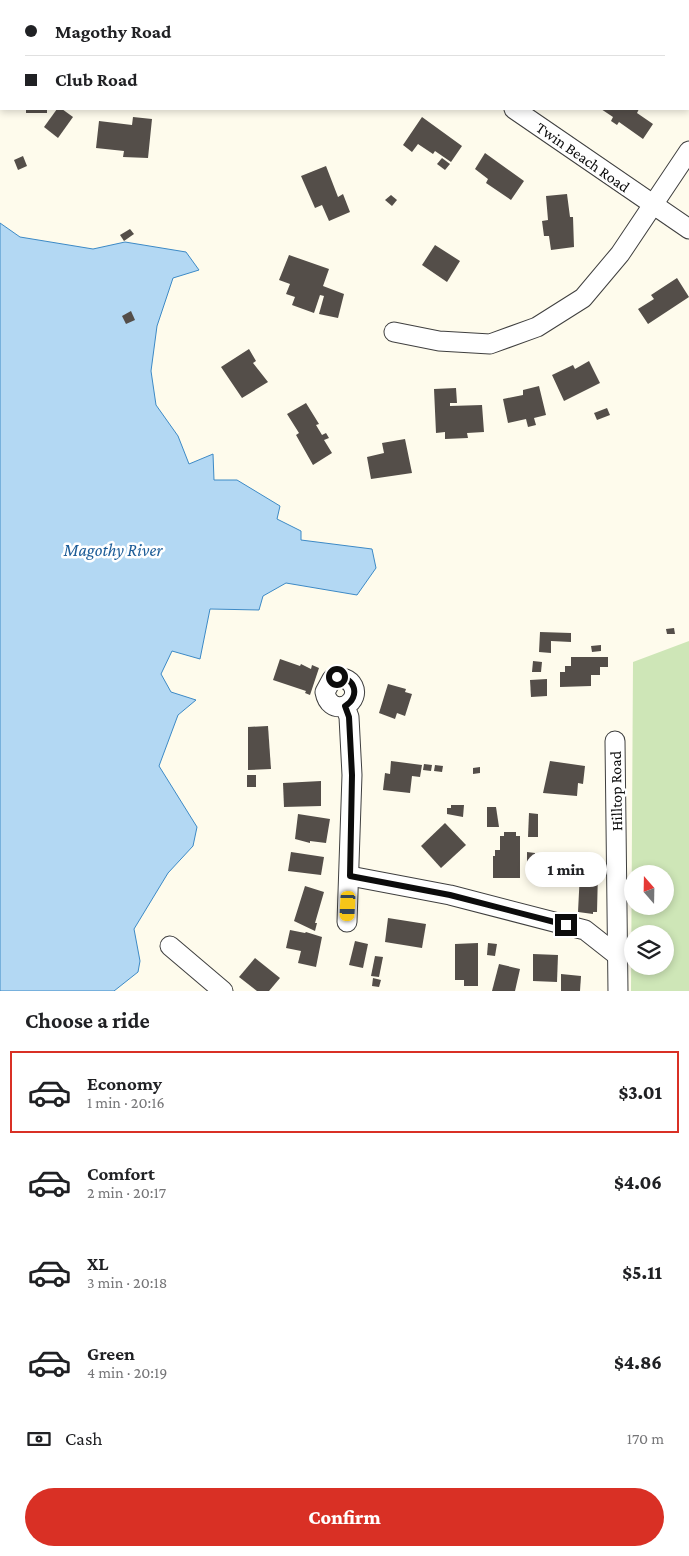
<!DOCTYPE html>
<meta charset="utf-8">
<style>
:root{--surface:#fff;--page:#f6f6f6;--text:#202124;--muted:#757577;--line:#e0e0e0;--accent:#d93025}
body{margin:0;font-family:"Crimson Pro",serif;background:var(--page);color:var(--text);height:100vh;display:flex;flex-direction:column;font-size:19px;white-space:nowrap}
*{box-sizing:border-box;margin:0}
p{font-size:16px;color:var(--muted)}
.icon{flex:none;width:28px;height:28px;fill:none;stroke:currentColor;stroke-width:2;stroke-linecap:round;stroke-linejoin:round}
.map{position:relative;height:991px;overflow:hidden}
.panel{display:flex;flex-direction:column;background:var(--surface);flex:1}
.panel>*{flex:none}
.hud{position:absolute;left:0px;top:0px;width:690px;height:110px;box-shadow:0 2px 8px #0003;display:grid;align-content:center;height:110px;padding:0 25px;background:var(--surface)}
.needle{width:32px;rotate:340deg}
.tools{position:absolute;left:624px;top:865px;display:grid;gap:10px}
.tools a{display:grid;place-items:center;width:50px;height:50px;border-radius:50%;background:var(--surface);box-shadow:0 2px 8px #0003;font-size:25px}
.end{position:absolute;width:22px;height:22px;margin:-11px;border:6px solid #0c0c0c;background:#fff;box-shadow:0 0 0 2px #fff}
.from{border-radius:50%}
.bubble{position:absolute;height:35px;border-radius:18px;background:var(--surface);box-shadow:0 2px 8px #0003;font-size:16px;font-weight:800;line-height:35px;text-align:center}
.car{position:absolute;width:15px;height:30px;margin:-15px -8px;border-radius:6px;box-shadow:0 0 4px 1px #0007;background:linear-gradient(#f5c518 24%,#345 0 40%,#f5c518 0 76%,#345 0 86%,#f5c518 0)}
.hud b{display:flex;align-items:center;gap:18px;height:48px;font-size:19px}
.hud b+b{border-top:1px solid var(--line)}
.hud i{width:12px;height:12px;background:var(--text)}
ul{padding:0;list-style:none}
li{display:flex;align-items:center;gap:15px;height:82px;margin:0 10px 8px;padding:0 15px;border:2px solid transparent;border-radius:0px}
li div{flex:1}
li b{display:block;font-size:19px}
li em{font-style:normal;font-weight:800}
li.selected{border-color:var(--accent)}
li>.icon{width:45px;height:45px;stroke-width:1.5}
h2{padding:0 25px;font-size:22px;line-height:60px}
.pay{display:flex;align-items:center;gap:12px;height:55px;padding:0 25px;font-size:19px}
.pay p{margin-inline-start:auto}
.action{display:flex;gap:10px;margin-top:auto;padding:10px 25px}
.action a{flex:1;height:58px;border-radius:30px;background:var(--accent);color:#fff;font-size:20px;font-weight:800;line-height:58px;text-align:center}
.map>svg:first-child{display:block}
</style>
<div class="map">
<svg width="689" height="991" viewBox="0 0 689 991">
<rect width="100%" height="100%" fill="#fefbec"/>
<path fill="#cee6b7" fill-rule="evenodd" d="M 689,641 L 689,991 L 631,991 L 633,662 ZM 632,874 L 665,874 L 665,906 L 632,906 ZM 632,934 L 665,934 L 665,966 L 632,966 Z"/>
<polygon fill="#b3d8f3" stroke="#3d8ac6" points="0,223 20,237 93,249 125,242 186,252 199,270 173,278 157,326 151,371 156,405 178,436 189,464 213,454 214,480 237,480 280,506 277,519 301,531 301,540 372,549 376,568 357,595 286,583 263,596 259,610 210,609 200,659 172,651 161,674 171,692 196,700 178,715 159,766 197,827 193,846 168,873 134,929 140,961 138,972 114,991 0,991"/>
<g fill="#544e49">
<rect x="26" y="109" width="21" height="4"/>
<polygon points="57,109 62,109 73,117 58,138 44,127"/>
<polygon points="601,109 639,109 637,113 653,124 643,139 619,122 617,125 611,121 613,117"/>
<polygon points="133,117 152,119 148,158 123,157 124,151 96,148 99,121 132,125"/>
<polygon points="422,117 462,146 451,162 435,151 433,154 418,144 412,152 403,145"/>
<polygon points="485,153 524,181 511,200 486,183 488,179 475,169"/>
<polygon points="23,156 27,166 18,170 14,160"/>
<polygon points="442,158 450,164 445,170 437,164"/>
<polygon points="326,166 338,197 343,194 350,212 329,221 322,205 315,208 301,176"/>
<polygon points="567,194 570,217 573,217 574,247 551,250 549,236 544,236 542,221 548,220 546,196"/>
<polygon points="391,195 397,200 392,206 385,200"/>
<polygon points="130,229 134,234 124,241 120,235"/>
<polygon points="435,245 460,261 447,282 422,265"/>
<polygon points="289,255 329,269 323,286 344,294 338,318 319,314 324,296 320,295 314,313 292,305 295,297 286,294 290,284 279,280"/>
<polygon points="677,278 689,297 648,324 638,309 654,299 651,295"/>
<polygon points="131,311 135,320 126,324 122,316"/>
<polygon points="249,349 256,361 253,363 268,382 242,398 221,367"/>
<polygon points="589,361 600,383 564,401 552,375 573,365 575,369"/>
<polygon points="539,386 546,415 534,418 536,425 528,427 526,419 508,423 503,399 523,395 523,390"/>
<polygon points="456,388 457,403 450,403 450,406 482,405 484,432 467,433 468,438 445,439 445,432 436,433 434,389"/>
<polygon points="306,403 319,424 316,425 322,435 326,433 329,438 324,440 332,453 313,465 296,435 299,433 287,414"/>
<polygon points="607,408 610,415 597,420 594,413"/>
<polygon points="405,439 412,473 371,479 367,457 384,453 382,443"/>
<polygon points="674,628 675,634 667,634 666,629"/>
<polygon points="540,632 571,633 571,642 551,641 551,653 539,652"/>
<polygon points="601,645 601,651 592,652 591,646"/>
<polygon points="571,657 608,657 608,667 600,667 600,675 591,675 591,686 560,687 560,672 565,672 565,666 571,666"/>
<polygon points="280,659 300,666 301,664 311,669 312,665 319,668 310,695 305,693 306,691 273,680"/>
<polygon points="533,661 542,662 541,672 532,672"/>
<polygon points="547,679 547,696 531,697 530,680"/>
<polygon points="388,684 406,689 405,692 412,694 405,716 397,713 395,719 379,713"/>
<polygon points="268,726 271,769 248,770 248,727"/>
<polygon points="391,761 422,765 420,777 412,776 410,793 383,790 385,773 390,774"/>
<polygon points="550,761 585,766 583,784 578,783 577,796 543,793"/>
<polygon points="424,764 432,765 431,771 423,770"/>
<polygon points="435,765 443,766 442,772 434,771"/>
<polygon points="480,767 480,773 473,774 473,768"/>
<rect x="247" y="775" width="9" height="12"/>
<polygon points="321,781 321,806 284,807 283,783"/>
<polygon points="451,805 464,805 463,817 447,814 447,808 451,808"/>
<polygon points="487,807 496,807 499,827 487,827"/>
<polygon points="529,813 538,814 538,837 528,837"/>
<polygon points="298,814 330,819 326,843 310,841 310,843 295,839"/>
<polygon points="445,823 466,845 441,868 421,846"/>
<polygon points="504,832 516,832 516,836 520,836 520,878 493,878 493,856 495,856 495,850 500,850 500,836 504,836"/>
<polygon points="291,852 324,857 321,875 288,871"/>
<polygon points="527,852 535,853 535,868 527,867"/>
<polygon points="540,858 556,858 556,887 540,886"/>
<polygon points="580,872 598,872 597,912 593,912 593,914 578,912"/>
<polygon points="305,886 324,892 315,923 317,923 315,931 294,921"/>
<polygon points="388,918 426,924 422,948 385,942"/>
<polygon points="290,930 305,933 306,932 322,937 316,967 298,963 301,951 286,948"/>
<polygon points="355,941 368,944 363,968 349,965"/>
<polygon points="478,943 478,986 464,986 464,980 455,980 455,944"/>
<polygon points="488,943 497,944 495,956 487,955"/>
<polygon points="533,954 558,955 557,982 533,981"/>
<polygon points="375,956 383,957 379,977 371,976"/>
<polygon points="255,958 280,978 269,991 257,991 239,977"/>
<polygon points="499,964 520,969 515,991 492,991"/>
<polygon points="561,974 581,976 580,991 561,991"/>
<polygon points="373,978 381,980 379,987 372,986"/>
</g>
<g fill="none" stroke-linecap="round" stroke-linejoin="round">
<g stroke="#3f3f3f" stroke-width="21">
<g id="street">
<polyline points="151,0 152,1"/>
<polyline points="357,0 359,1"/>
<polyline points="514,109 689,229"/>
<polyline points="394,332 439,341 490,344 537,327 583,298 620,254 689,151"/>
<path d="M 345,706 C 334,709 327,703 325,692 L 332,679 C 352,672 364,696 345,706 L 349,717 L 352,775 L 347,922"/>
<polyline points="615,741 618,991"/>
<polyline points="350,876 450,895 585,930 618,956"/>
<polyline points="170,946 223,991"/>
</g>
</g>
<use href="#street" stroke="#fff" stroke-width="19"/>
</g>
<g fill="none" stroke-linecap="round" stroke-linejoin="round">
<path stroke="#0c0c0c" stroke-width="6" d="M 337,677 C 355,676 361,697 345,706 L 349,717 L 352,775 L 350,876 L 450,895 L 566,925"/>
</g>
<g text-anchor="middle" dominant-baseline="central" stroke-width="5" stroke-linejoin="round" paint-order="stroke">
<g font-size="16" fill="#0c0c0c" stroke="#fff">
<text transform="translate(583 157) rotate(35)">Twin Beach Road</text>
<text transform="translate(616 791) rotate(-91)">Hilltop Road</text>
</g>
<g font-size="18" font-style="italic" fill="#1c5c97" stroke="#fff">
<text x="113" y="550">Magothy River</text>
</g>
</g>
</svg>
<div class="tools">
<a><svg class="needle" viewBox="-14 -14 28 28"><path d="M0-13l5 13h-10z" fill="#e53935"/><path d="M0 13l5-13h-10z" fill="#757577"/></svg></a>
<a><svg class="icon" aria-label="layers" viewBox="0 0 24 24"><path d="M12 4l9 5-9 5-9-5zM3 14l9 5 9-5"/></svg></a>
</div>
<i class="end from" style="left:337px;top:677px"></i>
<i class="end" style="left:566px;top:925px"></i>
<div class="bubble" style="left:525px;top:852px;width:82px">1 min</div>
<i class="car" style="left:348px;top:906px;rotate:183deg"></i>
<div class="hud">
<b><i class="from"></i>Magothy Road</b>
<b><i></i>Club Road</b>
</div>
</div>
<section class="panel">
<h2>Choose a ride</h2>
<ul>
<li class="selected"><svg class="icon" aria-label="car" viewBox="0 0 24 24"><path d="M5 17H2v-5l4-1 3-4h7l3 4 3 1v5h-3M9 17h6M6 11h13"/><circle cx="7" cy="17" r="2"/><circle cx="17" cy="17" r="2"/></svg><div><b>Economy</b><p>1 min · 20:16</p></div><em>$3.01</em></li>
<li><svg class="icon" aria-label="car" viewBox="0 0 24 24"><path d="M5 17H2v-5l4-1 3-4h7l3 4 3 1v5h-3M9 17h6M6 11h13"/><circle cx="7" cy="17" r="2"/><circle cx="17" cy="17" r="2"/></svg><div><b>Comfort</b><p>2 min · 20:17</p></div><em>$4.06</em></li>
<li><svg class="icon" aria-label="car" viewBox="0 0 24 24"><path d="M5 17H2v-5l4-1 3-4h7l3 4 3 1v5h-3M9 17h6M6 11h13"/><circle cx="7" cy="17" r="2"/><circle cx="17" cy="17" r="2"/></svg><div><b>XL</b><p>3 min · 20:18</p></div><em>$5.11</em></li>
<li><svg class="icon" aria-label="car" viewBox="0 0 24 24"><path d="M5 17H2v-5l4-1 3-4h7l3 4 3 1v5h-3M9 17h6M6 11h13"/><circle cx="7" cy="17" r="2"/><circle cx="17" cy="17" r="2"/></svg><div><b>Green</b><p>4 min · 20:19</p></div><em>$4.86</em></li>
</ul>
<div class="pay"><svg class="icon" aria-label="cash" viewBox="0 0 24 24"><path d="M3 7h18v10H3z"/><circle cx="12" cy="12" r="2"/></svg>Cash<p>170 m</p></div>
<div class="action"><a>Confirm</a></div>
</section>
